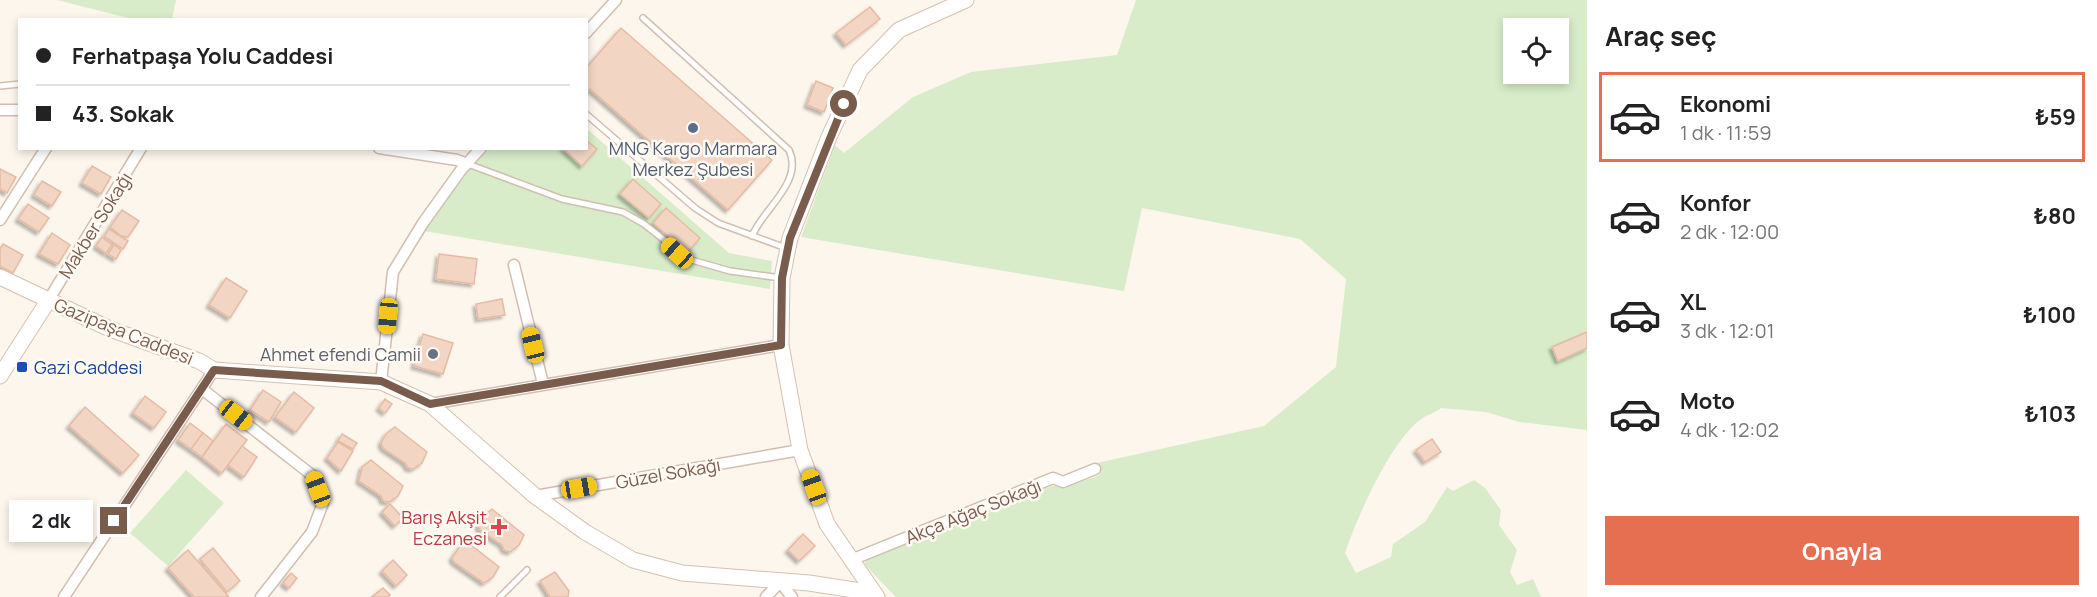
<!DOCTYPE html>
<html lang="tr">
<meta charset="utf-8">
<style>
:root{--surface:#fff;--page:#f6f6f6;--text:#222;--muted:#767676;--line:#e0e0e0;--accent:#e76f51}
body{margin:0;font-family:Manrope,sans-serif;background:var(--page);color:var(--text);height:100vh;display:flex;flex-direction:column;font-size:22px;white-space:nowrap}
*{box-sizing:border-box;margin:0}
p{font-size:20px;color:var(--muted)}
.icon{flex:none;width:33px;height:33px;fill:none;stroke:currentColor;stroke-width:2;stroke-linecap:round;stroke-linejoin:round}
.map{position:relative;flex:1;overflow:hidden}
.drawer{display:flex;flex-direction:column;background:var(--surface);width:510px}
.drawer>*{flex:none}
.top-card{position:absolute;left:18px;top:18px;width:570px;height:132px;border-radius:0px;box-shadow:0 3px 9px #0003;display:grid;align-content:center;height:132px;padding:0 18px;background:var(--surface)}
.controls{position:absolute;left:1503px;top:18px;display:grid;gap:12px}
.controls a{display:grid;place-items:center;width:66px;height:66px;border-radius:0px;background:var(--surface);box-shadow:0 3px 9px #0003;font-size:30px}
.end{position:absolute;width:27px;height:27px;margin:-14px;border:8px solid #7a5c4d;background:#fff;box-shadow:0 0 0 3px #fff}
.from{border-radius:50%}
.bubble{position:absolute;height:42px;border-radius:0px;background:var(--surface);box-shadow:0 3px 9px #0003;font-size:20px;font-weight:700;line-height:42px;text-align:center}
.car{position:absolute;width:18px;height:36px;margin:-18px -9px;border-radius:8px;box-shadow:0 0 4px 2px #0007;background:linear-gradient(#f5c518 24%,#345 0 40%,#f5c518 0 76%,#345 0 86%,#f5c518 0)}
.top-card b{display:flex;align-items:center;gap:21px;height:57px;font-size:22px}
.top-card b+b{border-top:2px solid var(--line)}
.top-card i{width:15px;height:15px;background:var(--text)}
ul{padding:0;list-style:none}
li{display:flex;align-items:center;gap:18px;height:90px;margin:0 12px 9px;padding:0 6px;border:3px solid transparent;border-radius:0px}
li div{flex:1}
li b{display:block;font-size:22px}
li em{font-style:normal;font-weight:700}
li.current{border-color:var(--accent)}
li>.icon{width:54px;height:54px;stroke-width:1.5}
h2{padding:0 18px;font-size:27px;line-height:72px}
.button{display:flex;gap:12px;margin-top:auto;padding:12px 18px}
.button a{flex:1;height:69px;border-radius:0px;background:var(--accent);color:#fff;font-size:24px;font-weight:700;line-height:69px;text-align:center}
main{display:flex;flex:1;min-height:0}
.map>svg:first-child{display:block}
</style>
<main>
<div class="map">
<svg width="1587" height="597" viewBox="0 0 1587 597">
<defs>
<filter id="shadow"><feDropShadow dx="-3" dy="3" stdDeviation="1.5" flood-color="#0004"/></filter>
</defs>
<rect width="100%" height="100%" fill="#fdf6ec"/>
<g fill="#d8ecc9" fill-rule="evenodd">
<polygon points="57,0 176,0 172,19 132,19"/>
<path d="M 1136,0 L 1587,0 L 1587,430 L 1519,422 L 1486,412 L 1441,408 C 1434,414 1428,414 1421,419 C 1391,441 1357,517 1345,553 L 1356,573 L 1391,557 L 1393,544 L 1425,522 L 1447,487 L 1453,491 L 1474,480 L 1485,488 L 1501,510 L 1499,525 L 1517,550 L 1510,572 L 1517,585 L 1533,579 L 1541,597 L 896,597 L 864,564 L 869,556 L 1052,486 L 1069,486 L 1100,475 L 1097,463 L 1264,426 L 1336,367 L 1346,279 L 1300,239 L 1142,208 L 1124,291 L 801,237 L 835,145 L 844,153 L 913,97 L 971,72 L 1117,55 ZM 1514,28 L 1558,28 L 1558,74 L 1514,74 Z"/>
<polygon points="587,129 729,253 772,261 770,289 424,231 466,173 489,149 586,148"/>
<polygon points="186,470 224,503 168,566 130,533"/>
</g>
<g fill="#f3d5c3" stroke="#e6bba3" stroke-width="1.5" filter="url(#shadow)">
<polygon points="870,7 880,19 846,45 836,33"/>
<polygon points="621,28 772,160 728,210 590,89 586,93 586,68"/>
<polygon points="816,81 833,88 824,112 807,105"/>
<polygon points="586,140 597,149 582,166 563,148 586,148"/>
<polygon points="92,166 111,177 101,194 82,183"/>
<polygon points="0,169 16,177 7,193 0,189"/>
<polygon points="633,179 661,204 649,218 620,194"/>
<polygon points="42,181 61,192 52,206 34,195"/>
<polygon points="28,204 49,218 39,232 18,219"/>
<polygon points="666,208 700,238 687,253 653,223"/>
<polygon points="122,210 139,221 128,237 121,236 110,227"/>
<polygon points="109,229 128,241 123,249 104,236"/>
<polygon points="52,233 70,245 58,264 39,254"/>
<polygon points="102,237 112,245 106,253 96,246"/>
<polygon points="3,244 23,255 13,273 0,266 0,249"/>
<polygon points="114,245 121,250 116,259 108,254"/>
<polygon points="439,254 477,259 474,284 436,279"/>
<polygon points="226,278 247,291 230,318 209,305"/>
<polygon points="502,299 505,315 478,319 476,304"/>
<polygon points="1587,332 1587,348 1558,361 1552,347"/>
<polygon points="423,334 453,343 443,374 414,366"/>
<polygon points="263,390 281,402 269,422 250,410"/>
<polygon points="294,392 314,408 296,432 275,417"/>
<polygon points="145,396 166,412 154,428 133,413"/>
<polygon points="385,399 392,404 385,413 379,408"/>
<polygon points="85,407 139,455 123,473 69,426"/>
<polygon points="190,423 203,433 191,449 178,440"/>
<polygon points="226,424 247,440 222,473 202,457"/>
<polygon points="395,427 427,452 422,463 413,469 408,468 405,463 383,448 381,443 386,434"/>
<polygon points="203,433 213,441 202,457 191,449"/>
<polygon points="342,434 357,443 353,449 338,441"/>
<polygon points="1432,439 1441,452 1425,462 1416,450"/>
<polygon points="338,442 353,451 341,471 327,458"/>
<polygon points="242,446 257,457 244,477 228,465"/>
<polygon points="371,460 403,486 398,496 389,502 383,501 381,496 359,481 362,467"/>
<polygon points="390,504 403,518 395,526 382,512"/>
<polygon points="492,509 524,535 519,545 510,552 504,550 502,545 480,530 478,526 483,517"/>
<polygon points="803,534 815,546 799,561 788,550"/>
<polygon points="466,541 499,567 493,577 484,583 454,562 452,558 458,549"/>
<polygon points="213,548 240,581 227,592 200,559"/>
<polygon points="188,550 229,597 194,597 168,568"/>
<polygon points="393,560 407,575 396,586 382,571"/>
<polygon points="555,572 569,591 568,597 550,597 540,581"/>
<polygon points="291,573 297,578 289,588 283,583"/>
<polygon points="383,588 390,595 387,597 372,597"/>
</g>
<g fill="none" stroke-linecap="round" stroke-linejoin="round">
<g stroke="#d1beb0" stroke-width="8">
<g id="lane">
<path d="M 643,18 L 789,150 C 804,182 763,209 752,236"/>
<polyline points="0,86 20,84"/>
<polyline points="586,114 695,208 718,223 786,248"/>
<polyline points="468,164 562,199 623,212 644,224 688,259 730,271 781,278"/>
<polyline points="500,597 527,570"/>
</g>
</g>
<g stroke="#d1beb0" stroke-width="13">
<g id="street">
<polyline points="586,33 616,0"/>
<polyline points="0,110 20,110"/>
<polyline points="379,148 457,160 467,164"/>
<polyline points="0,220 46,148"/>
<polyline points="514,265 543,384"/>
<polyline points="48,301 141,148"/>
<polyline points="381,382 393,272 423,223 461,170 481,148"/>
<polyline points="202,389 313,476 323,503 312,532 261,597"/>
<polyline points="430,404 781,345"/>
<polyline points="535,496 800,450"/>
<polyline points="851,560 1053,478 1063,482 1095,469"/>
<polyline points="64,597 214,370"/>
<polyline points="766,597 780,582 792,597"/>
</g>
</g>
<g stroke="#d6c0b0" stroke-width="17">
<g id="secondary">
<polyline points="0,277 110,329 199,361 214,370 381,382 430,404 535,496 585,532 633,560 682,573 809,583 873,593"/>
<polyline points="0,376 48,301"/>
<polyline points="877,597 827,524 800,450 781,345 782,278 790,238 829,137 860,70 899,30 966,0"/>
</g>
</g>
<use href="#lane" stroke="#fff" stroke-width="5"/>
<use href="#street" stroke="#fff" stroke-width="10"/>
<use href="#secondary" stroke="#fff" stroke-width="15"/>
</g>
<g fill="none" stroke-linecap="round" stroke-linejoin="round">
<polyline stroke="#7a5c4d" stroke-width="8" points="114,521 214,370 381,381 430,404 781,345 782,278 790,238 844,104"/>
</g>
<circle fill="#5c6f8a" stroke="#fffaf3" stroke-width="2" cx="693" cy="128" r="6"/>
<circle fill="#6b7280" stroke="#fffaf3" stroke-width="2" cx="433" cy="354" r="6"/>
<rect fill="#1a4fb4" stroke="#fffaf3" stroke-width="2" x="16" y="361" width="12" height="12" rx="3"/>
<path fill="#e0444e" stroke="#fffaf3" stroke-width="2" d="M496 518h6v6h6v6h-6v6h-6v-6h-6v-6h6z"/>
<g text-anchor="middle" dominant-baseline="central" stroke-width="5" stroke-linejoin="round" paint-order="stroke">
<g font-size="18" fill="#4e5e75" stroke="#fffaf3">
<text x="693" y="148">MNG Kargo Marmara<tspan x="693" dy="21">Merkez Şubesi</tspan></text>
</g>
<g font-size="18" fill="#7a5c4d" stroke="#fffaf3">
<text transform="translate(95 225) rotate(-58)">Makber Sokağı</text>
<text transform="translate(124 331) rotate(22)">Gazipaşa Caddesi</text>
<text transform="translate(668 473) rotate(-10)">Güzel Sokağı</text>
<text transform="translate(973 511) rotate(-22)">Akça Ağaç Sokağı</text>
</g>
<g font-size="18" fill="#5b616d" stroke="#fffaf3" text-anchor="end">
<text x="421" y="354">Ahmet efendi Camii</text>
</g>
<g font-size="18" fill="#164399" stroke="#fffaf3" text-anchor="start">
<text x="34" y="367">Gazi Caddesi</text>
</g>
<g font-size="18" fill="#be3a42" stroke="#fffaf3" text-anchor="end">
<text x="487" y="517">Barış Akşit<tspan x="487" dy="21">Eczanesi</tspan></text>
</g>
</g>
</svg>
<div class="controls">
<a><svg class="icon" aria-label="locate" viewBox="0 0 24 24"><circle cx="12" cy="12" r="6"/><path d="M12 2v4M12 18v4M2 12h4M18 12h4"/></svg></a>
</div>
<i class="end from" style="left:844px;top:104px"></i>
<i class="end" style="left:114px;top:521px"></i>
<div class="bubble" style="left:9px;top:500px;width:84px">2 dk</div>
<i class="car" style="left:677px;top:253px;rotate:312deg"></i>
<i class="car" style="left:388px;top:316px;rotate:185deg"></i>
<i class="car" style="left:533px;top:345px;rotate:346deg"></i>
<i class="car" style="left:236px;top:415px;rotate:128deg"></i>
<i class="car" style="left:814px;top:487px;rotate:340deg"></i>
<i class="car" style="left:579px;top:488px;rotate:80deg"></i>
<i class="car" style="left:318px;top:489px;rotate:339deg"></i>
<div class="top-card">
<b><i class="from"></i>Ferhatpaşa Yolu Caddesi</b>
<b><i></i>43. Sokak</b>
</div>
</div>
<section class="drawer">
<h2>Araç seç</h2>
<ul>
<li class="current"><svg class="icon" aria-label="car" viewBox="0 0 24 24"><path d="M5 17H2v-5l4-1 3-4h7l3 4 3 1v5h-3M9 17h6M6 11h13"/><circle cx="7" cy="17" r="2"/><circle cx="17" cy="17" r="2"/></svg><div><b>Ekonomi</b><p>1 dk · 11:59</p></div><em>₺59</em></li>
<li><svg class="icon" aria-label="car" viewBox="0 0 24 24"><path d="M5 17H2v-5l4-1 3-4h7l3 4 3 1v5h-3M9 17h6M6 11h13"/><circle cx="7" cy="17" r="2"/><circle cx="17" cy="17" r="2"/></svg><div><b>Konfor</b><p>2 dk · 12:00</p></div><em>₺80</em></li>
<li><svg class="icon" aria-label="car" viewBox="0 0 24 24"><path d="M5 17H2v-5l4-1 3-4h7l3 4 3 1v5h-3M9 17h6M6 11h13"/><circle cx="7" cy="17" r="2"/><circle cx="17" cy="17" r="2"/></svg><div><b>XL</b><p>3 dk · 12:01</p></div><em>₺100</em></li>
<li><svg class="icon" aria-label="car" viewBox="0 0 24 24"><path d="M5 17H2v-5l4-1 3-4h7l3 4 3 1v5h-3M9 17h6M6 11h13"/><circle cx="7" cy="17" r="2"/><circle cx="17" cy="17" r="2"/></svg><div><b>Moto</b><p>4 dk · 12:02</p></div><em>₺103</em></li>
</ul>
<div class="button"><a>Onayla</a></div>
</section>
</main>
